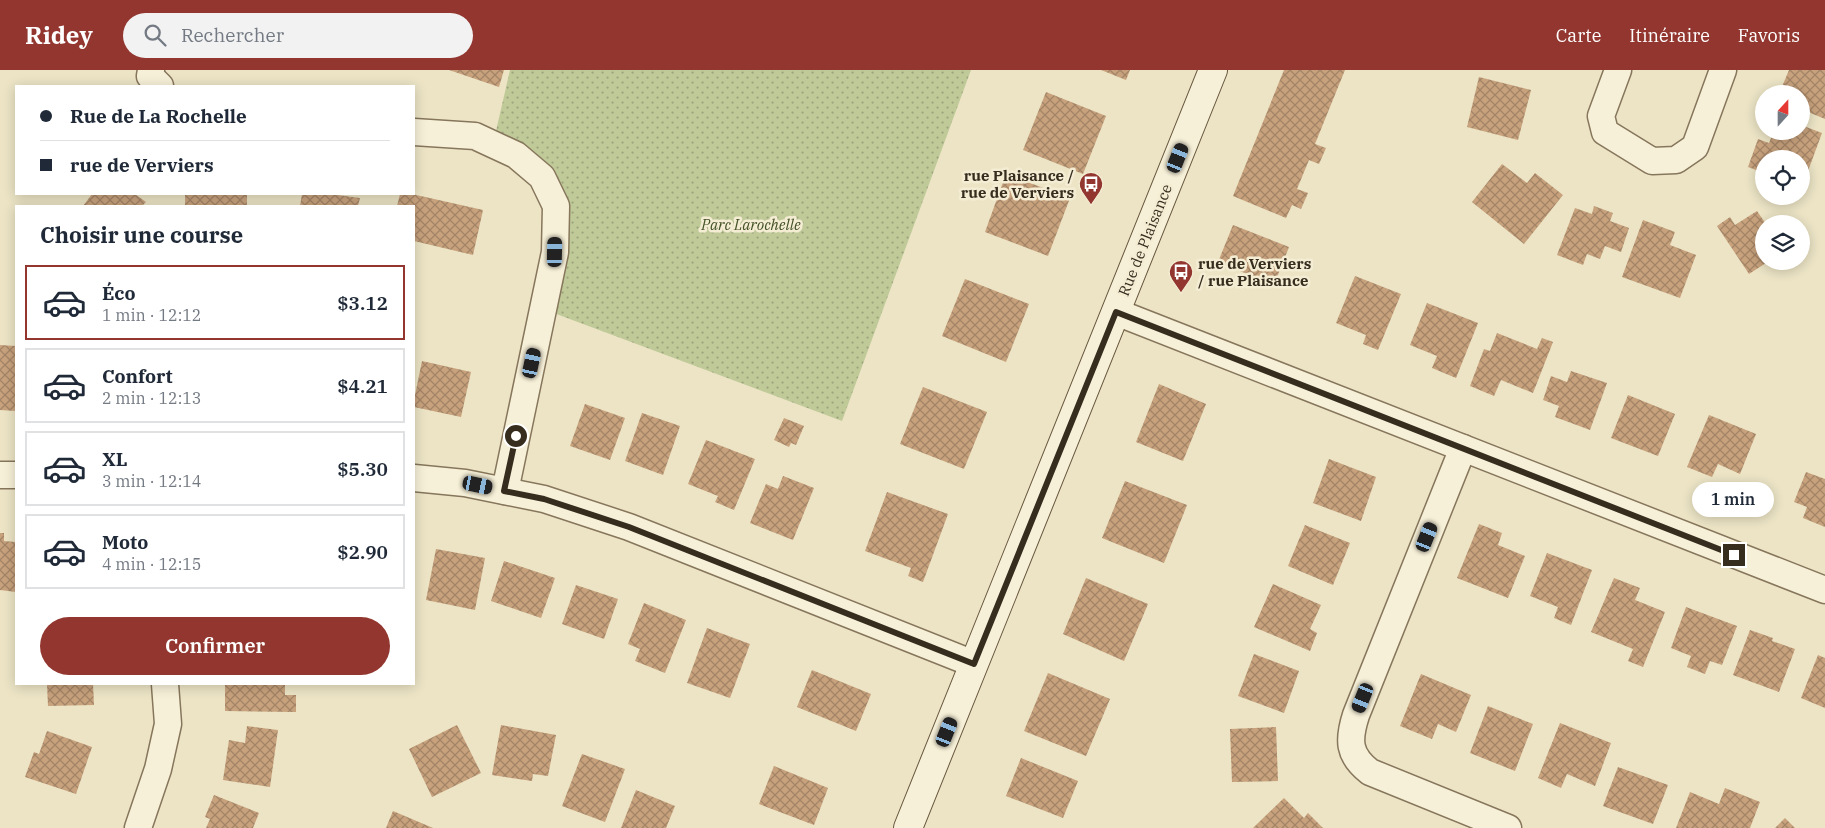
<!DOCTYPE html>
<html lang="fr">
<meta charset="utf-8">
<style>
:root{--surface:#fff;--page:#f2f2f3;--text:#1f2937;--muted:#747a83;--line:#e0e1e3;--accent:#92362f}
body{margin:0;font-family:"IBM Plex Serif",serif;background:var(--page);color:var(--text);height:100vh;display:flex;flex-direction:column;font-size:19px;white-space:nowrap}
*{box-sizing:border-box;margin:0}
p{font-size:16px;color:var(--muted)}
.icon{flex:none;width:28px;height:28px;fill:none;stroke:currentColor;stroke-width:2;stroke-linecap:round;stroke-linejoin:round}
.map{position:relative;flex:1;overflow:hidden}
.drawer{position:absolute;left:15px;top:135px;width:400px;height:480px;display:flex;flex-direction:column;background:var(--surface);border-radius:0px;box-shadow:0 2px 12px #0003}
.drawer>*{flex:none}
.banner{position:absolute;left:15px;top:15px;width:400px;height:110px;border-radius:0px;box-shadow:0 2px 12px #0003;display:grid;align-content:center;height:110px;padding:0 25px;background:var(--surface)}
.needle{width:32px;rotate:21deg}
.fabs{position:absolute;left:1755px;top:15px;display:grid;gap:10px}
.fabs a{display:grid;place-items:center;width:55px;height:55px;border-radius:50%;background:var(--surface);box-shadow:0 2px 12px #0003;font-size:25px}
.end{position:absolute;width:22px;height:22px;margin:-11px;border:6px solid #372d1f;background:#fff;box-shadow:0 0 0 2px #fff}
.from{border-radius:50%}
.bubble{position:absolute;height:35px;border-radius:18px;background:var(--surface);box-shadow:0 2px 12px #0003;font-size:16px;font-weight:600;line-height:35px;text-align:center}
.car{position:absolute;width:15px;height:30px;margin:-15px -8px;border-radius:6px;box-shadow:0 0 4px 1px #0007;background:linear-gradient(#222 24%,#8ab4d8 0 40%,#222 0 76%,#8ab4d8 0 86%,#222 0)}
.banner b{display:flex;align-items:center;gap:18px;height:48px;font-size:19px}
.banner b+b{border-top:1px solid var(--line)}
.banner i{width:12px;height:12px;background:var(--text)}
ul{padding:0;list-style:none}
li{display:flex;align-items:center;gap:15px;height:75px;margin:0 10px 8px;padding:0 15px;border:2px solid var(--line);border-radius:0px}
li div{flex:1}
li b{display:block;font-size:19px}
li em{font-style:normal;font-weight:600}
li.active{border-color:var(--accent)}
li>.icon{width:45px;height:45px;stroke-width:1.5}
h2{padding:0 25px;font-size:22px;line-height:60px}
.primary-button{display:flex;gap:10px;margin-top:auto;padding:10px 25px}
.primary-button a{flex:1;height:58px;border-radius:30px;background:var(--accent);color:#fff;font-size:20px;font-weight:600;line-height:58px;text-align:center}
header{display:flex;align-items:center;gap:30px;box-sizing:border-box;height:70px;padding:0 25px;background:var(--accent);color:#fff}
header strong{font-size:24px}
nav{display:flex;gap:28px;margin-inline-start:auto;font-size:18px}
.search{width:350px;height:45px;background:var(--page);display:flex;align-items:center;gap:12px;box-sizing:border-box;padding:0 18px;border-radius:28px;color:var(--muted);font-size:19px}
.map>svg:first-child{display:block}
</style>
<header>
<strong>Ridey</strong>
<div class="search"><svg class="icon" aria-label="search" viewBox="0 0 24 24"><circle cx="10" cy="10" r="6"/><path d="M15 15l6 6"/></svg>Rechercher</div>
<nav><a>Carte</a><a>Itinéraire</a><a>Favoris</a></nav>
</header>
<div class="map">
<svg width="1825" height="758" viewBox="0 0 1825 758">
<defs>
<pattern id="grass-dots" width="8" height="8" patternUnits="userSpaceOnUse" patternTransform="scale(1.25)"><rect width="8" height="8" fill="#c0ca99"/><path d="M2 2h.1M6 6h.1" fill="none" stroke="#9da47c" stroke-width="1.8" stroke-linecap="round"/></pattern>
<pattern id="building-cross-hatch" width="8" height="8" patternUnits="userSpaceOnUse" patternTransform="scale(1.25)"><rect width="8" height="8" fill="#c8a27d"/><path d="M0 0l8 8M0 8l8-8" fill="none" stroke="#a38466"/></pattern>
</defs>
<rect width="100%" height="100%" fill="#ece4c5"/>
<polygon fill="url(#grass-dots)" points="510,0 971,0 842,351 543,239 556,136 493,74"/>
<g fill="url(#building-cross-hatch)">
<polygon points="449,0 504,0 499,17"/>
<polygon points="1101,0 1130,0 1126,10"/>
<polygon points="1284,0 1345,0 1315,74 1326,78 1319,94 1309,90 1297,119 1308,123 1301,139 1292,135 1286,148 1233,126"/>
<polygon points="1789,0 1825,0 1825,49 1801,39 1801,24 1779,24"/>
<polygon points="1479,7 1531,20 1518,70 1467,57"/>
<polygon points="1046,22 1106,46 1083,104 1023,80"/>
<polygon points="1801,55 1822,63 1801,120 1801,89 1764,89 1764,103 1748,97 1758,69 1769,73 1774,61 1801,61"/>
<polygon points="1502,94 1527,113 1535,103 1563,125 1524,174 1472,132"/>
<polygon points="1006,104 1070,128 1048,186 985,162"/>
<polygon points="92,124 135,124 146,132 142,136 83,136"/>
<rect x="185" y="124" width="62" height="12"/>
<polygon points="302,124 330,124 360,128 358,136 300,136"/>
<polygon points="400,124 412,124 483,140 473,185 414,171 414,136 397,136"/>
<polygon points="1594,136 1613,143 1610,151 1629,158 1621,182 1605,176 1600,189 1587,184 1583,195 1557,185 1575,138 1592,144"/>
<polygon points="1757,141 1766,154 1764,154 1764,191 1769,191 1749,204 1717,156 1730,147 1735,155"/>
<polygon points="1643,150 1675,162 1670,175 1696,185 1680,228 1622,207"/>
<polygon points="1233,155 1289,177 1274,215 1218,192"/>
<polygon points="1355,206 1401,224 1378,280 1363,274 1366,265 1336,253"/>
<polygon points="965,209 1029,234 1006,292 942,266"/>
<polygon points="1427,233 1478,253 1456,308 1432,298 1437,286 1410,275"/>
<polygon points="1497,263 1537,279 1542,268 1553,272 1533,323 1501,310 1494,326 1470,316 1484,279 1490,281"/>
<polygon points="0,275 16,276 16,341 0,340"/>
<polygon points="422,291 471,302 461,347 414,337 414,330"/>
<polygon points="1571,301 1607,313 1590,360 1555,347 1559,336 1543,330 1551,306 1567,312"/>
<polygon points="1159,314 1206,334 1183,391 1136,372"/>
<polygon points="923,317 987,342 964,399 900,374"/>
<polygon points="1628,325 1675,344 1658,386 1611,368"/>
<polygon points="585,334 625,348 610,390 570,376"/>
<polygon points="642,343 680,356 663,405 625,391"/>
<polygon points="1709,345 1756,364 1740,404 1718,394 1712,407 1687,397"/>
<polygon points="784,348 804,356 796,375 791,373 789,377 774,370"/>
<polygon points="706,370 755,389 734,440 715,432 718,426 688,414"/>
<polygon points="1329,389 1376,407 1361,451 1313,433"/>
<polygon points="1806,402 1825,409 1825,457 1803,448 1807,437 1794,432"/>
<polygon points="783,406 814,418 793,470 750,453 766,414 778,419"/>
<polygon points="1125,411 1187,435 1164,493 1102,468"/>
<polygon points="887,422 948,444 923,512 908,506 911,498 865,481"/>
<polygon points="1479,454 1502,463 1498,475 1525,486 1508,528 1457,508"/>
<polygon points="1305,455 1350,473 1333,515 1288,496"/>
<polygon points="0,463 4,463 4,471 16,472 16,522 0,520"/>
<polygon points="436,479 485,488 475,540 426,530"/>
<polygon points="1547,483 1592,500 1571,555 1554,548 1558,537 1530,526"/>
<polygon points="504,491 555,508 541,548 491,531"/>
<polygon points="1086,508 1148,534 1124,591 1063,564"/>
<polygon points="1614,508 1640,518 1635,530 1665,542 1643,597 1628,591 1633,579 1591,562"/>
<polygon points="1273,514 1321,535 1310,559 1317,563 1310,581 1254,557"/>
<polygon points="576,515 618,529 604,569 562,554"/>
<polygon points="644,533 686,550 665,603 635,591 640,579 628,574"/>
<polygon points="1686,537 1737,556 1722,595 1710,591 1705,604 1687,597 1691,586 1671,578"/>
<polygon points="707,558 750,574 730,628 687,613"/>
<polygon points="1750,560 1773,568 1772,571 1795,579 1779,622 1733,605"/>
<polygon points="1254,584 1299,601 1284,643 1238,626"/>
<polygon points="1818,585 1825,588 1825,638 1801,628"/>
<polygon points="812,600 871,624 856,661 797,637"/>
<polygon points="1048,603 1110,629 1086,686 1024,661"/>
<polygon points="1421,604 1471,625 1456,662 1438,654 1432,669 1400,656"/>
<polygon points="47,614 93,614 94,635 48,636"/>
<polygon points="225,614 285,614 285,625 296,625 296,642 225,641"/>
<polygon points="1488,636 1533,654 1515,701 1470,683"/>
<polygon points="1560,653 1611,673 1595,716 1567,704 1561,718 1538,708"/>
<polygon points="457,655 481,703 432,727 409,679"/>
<polygon points="501,655 556,665 548,706 533,704 532,711 492,705"/>
<polygon points="247,656 278,660 270,717 223,710 229,670 245,673"/>
<polygon points="1276,657 1278,711 1232,712 1230,659"/>
<polygon points="47,661 92,677 76,724 25,707 34,682 39,684"/>
<polygon points="582,684 625,699 605,752 562,736"/>
<polygon points="1021,688 1078,711 1063,748 1006,726"/>
<polygon points="774,696 828,718 814,755 759,734"/>
<polygon points="1618,697 1668,715 1653,754 1603,736"/>
<polygon points="1725,718 1760,732 1750,758 1676,758 1690,722 1719,734"/>
<polygon points="636,720 675,736 666,758 621,758"/>
<polygon points="214,725 259,743 253,758 206,758 210,749 205,747"/>
<polygon points="1284,728 1304,748 1308,743 1323,758 1253,758"/>
<polygon points="393,741 433,758 386,758"/>
<polygon points="1785,748 1795,758 1775,758"/>
</g>
<g fill="none" stroke-linecap="round" stroke-linejoin="round">
<g stroke="#86765c" stroke-width="29">
<g id="street">
<polyline points="151,0 150,6 160,16"/>
<polyline points="1618,0 1601,46 1605,62 1652,91 1676,90 1695,77 1723,0"/>
<polyline points="414,62 475,66 516,85 542,107 556,136 555,182 505,421"/>
<polyline points="1116,242 1825,520"/>
<path d="M 1463,378 L 1356,645 C 1348,670 1348,685 1370,702 L 1508,758"/>
<polyline points="0,405 16,405"/>
<polyline points="414,408 465,413 544,429 629,457 974,594"/>
<polyline points="138,758 158,699 168,654 165,614"/>
</g>
</g>
<g stroke="#68573f" stroke-width="30">
<polyline id="secondary" points="908,758 1213,0"/>
</g>
<use href="#street" stroke="#f7f0d8" stroke-width="26"/>
<use href="#secondary" stroke="#f7f0d8" stroke-width="28"/>
</g>
<g fill="none" stroke-linecap="round" stroke-linejoin="round">
<polyline stroke="#372d1f" stroke-width="6" points="516,366 504,421 544,429 629,457 974,594 1116,242 1734,485"/>
</g>
<defs>
<g id="bus-pin" transform="scale(1.25)"><path d="M0 17L-7.5 6A9.5 9.5 0 1 1 7.5 6Z" fill="#92362f" stroke="#f4edd4"/><path d="M-5-6H5V4H4V6H2V4H-2V6H-4V4H-5ZM-3.5-4V0h7V-4ZM-3.5 1.2v1.5H-2V1.2ZM2 1.2v1.5H3.5V1.2Z" fill="#fff"/></g>
</defs>
<g fill-rule="evenodd">
<use href="#bus-pin" x="1091" y="114"/>
<use href="#bus-pin" x="1181" y="202"/>
</g>
<g text-anchor="middle" dominant-baseline="central" stroke-width="5" stroke-linejoin="round" paint-order="stroke">
<g font-size="15" font-weight="bold" fill="#372d1f" stroke="#f4edd4" text-anchor="end">
<text x="1074" y="105">rue Plaisance /<tspan x="1074" dy="17">rue de Verviers</tspan></text>
<text x="1198" y="193" text-anchor="start">rue de Verviers<tspan x="1198" dy="17">/ rue Plaisance</tspan></text>
</g>
<g font-size="15" font-style="italic" fill="#445227" stroke="#f4edd4">
<text x="751" y="154">Parc Larochelle</text>
</g>
<g font-size="15" fill="#372d1f" stroke="#f4edd4">
<text transform="translate(1145 170) rotate(-68)">Rue de Plaisance</text>
</g>
</g>
</svg>
<div class="fabs">
<a><svg class="needle" viewBox="-14 -14 28 28"><path d="M0-13l5 13h-10z" fill="#e53935"/><path d="M0 13l5-13h-10z" fill="#747a83"/></svg></a>
<a><svg class="icon" aria-label="locate" viewBox="0 0 24 24"><circle cx="12" cy="12" r="6"/><path d="M12 2v4M12 18v4M2 12h4M18 12h4"/></svg></a>
<a><svg class="icon" aria-label="layers" viewBox="0 0 24 24"><path d="M12 4l9 5-9 5-9-5zM3 14l9 5 9-5"/></svg></a>
</div>
<i class="end from" style="left:516px;top:366px"></i>
<i class="end" style="left:1734px;top:485px"></i>
<div class="bubble" style="left:1692px;top:412px;width:82px">1 min</div>
<i class="car" style="left:1178px;top:88px;rotate:22deg"></i>
<i class="car" style="left:555px;top:182px;rotate:1deg"></i>
<i class="car" style="left:532px;top:293px;rotate:12deg"></i>
<i class="car" style="left:478px;top:415px;rotate:102deg"></i>
<i class="car" style="left:1427px;top:467px;rotate:22deg"></i>
<i class="car" style="left:1363px;top:628px;rotate:202deg"></i>
<i class="car" style="left:947px;top:662px;rotate:22deg"></i>
<div class="banner">
<b><i class="from"></i>Rue de La Rochelle</b>
<b><i></i>rue de Verviers</b>
</div>
<section class="drawer">
<h2>Choisir une course</h2>
<ul>
<li class="active"><svg class="icon" aria-label="car" viewBox="0 0 24 24"><path d="M5 17H2v-5l4-1 3-4h7l3 4 3 1v5h-3M9 17h6M6 11h13"/><circle cx="7" cy="17" r="2"/><circle cx="17" cy="17" r="2"/></svg><div><b>Éco</b><p>1 min · 12:12</p></div><em>$3.12</em></li>
<li><svg class="icon" aria-label="car" viewBox="0 0 24 24"><path d="M5 17H2v-5l4-1 3-4h7l3 4 3 1v5h-3M9 17h6M6 11h13"/><circle cx="7" cy="17" r="2"/><circle cx="17" cy="17" r="2"/></svg><div><b>Confort</b><p>2 min · 12:13</p></div><em>$4.21</em></li>
<li><svg class="icon" aria-label="car" viewBox="0 0 24 24"><path d="M5 17H2v-5l4-1 3-4h7l3 4 3 1v5h-3M9 17h6M6 11h13"/><circle cx="7" cy="17" r="2"/><circle cx="17" cy="17" r="2"/></svg><div><b>XL</b><p>3 min · 12:14</p></div><em>$5.30</em></li>
<li><svg class="icon" aria-label="car" viewBox="0 0 24 24"><path d="M5 17H2v-5l4-1 3-4h7l3 4 3 1v5h-3M9 17h6M6 11h13"/><circle cx="7" cy="17" r="2"/><circle cx="17" cy="17" r="2"/></svg><div><b>Moto</b><p>4 min · 12:15</p></div><em>$2.90</em></li>
</ul>
<div class="primary-button"><a>Confirmer</a></div>
</section>
</div>
